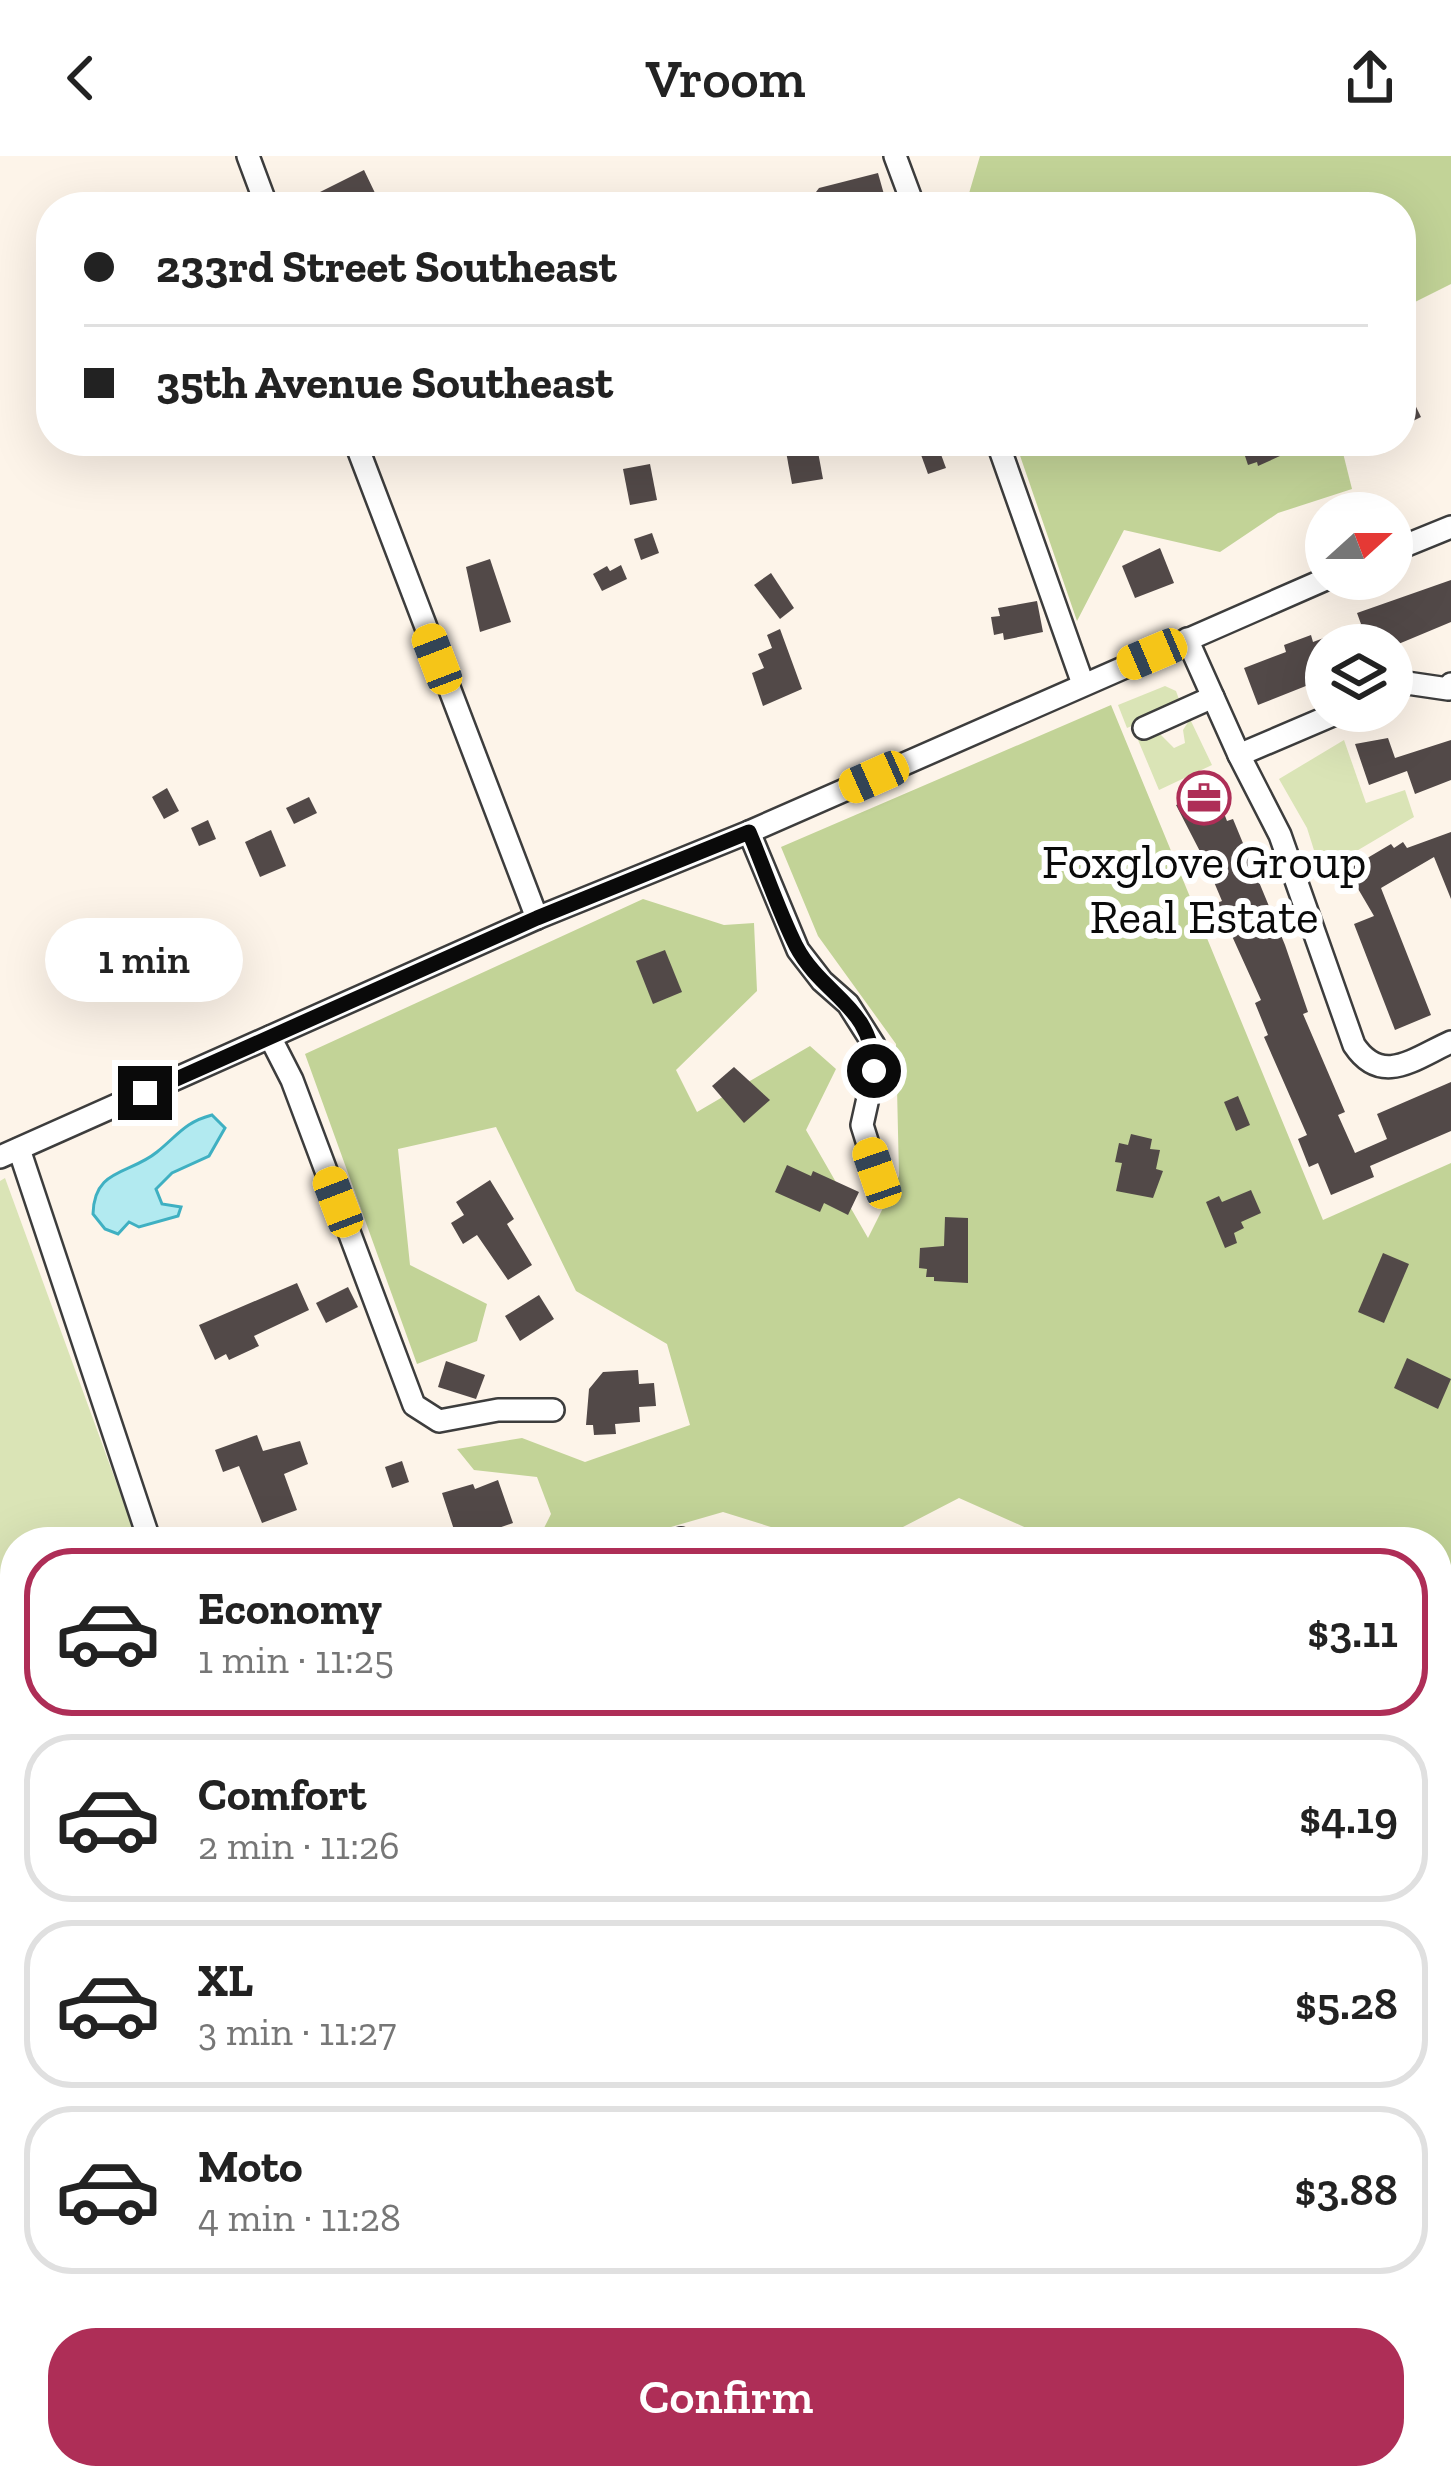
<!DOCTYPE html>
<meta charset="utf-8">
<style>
:root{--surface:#fff;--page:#f6f6f6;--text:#222;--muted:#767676;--line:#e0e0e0;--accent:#ae2e57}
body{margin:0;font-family:"Zilla Slab",serif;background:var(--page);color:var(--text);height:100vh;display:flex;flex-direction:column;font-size:45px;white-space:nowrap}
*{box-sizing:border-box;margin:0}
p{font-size:39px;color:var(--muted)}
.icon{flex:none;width:66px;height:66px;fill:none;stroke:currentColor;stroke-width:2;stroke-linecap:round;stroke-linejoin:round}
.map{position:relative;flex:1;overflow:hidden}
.side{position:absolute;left:0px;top:1371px;width:1452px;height:963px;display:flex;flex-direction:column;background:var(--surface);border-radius:48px 48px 0 0;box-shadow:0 12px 48px #0002}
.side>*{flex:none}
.banner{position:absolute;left:36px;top:36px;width:1380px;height:264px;border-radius:48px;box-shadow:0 12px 48px #0002;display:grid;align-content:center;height:264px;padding:0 48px;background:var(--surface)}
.needle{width:78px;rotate:69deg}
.controls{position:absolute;left:1305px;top:336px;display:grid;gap:24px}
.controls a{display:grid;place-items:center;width:108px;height:108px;border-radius:50%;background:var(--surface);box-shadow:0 12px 48px #0002;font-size:60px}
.end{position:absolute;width:54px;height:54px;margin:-27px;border:15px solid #0a0a0a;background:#fff;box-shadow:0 0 0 6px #fff}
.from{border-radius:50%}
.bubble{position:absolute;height:84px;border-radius:42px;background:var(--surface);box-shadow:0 12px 48px #0002;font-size:39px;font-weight:600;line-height:84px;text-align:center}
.car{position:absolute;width:36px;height:72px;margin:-36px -18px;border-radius:15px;box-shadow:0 0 9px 3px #0007;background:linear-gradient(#f5c518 24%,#345 0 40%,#f5c518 0 76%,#345 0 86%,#f5c518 0)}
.banner b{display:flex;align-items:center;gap:42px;height:114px;font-size:45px}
.banner b+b{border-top:3px solid var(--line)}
.banner i{width:30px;height:30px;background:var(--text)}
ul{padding:21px 0 0;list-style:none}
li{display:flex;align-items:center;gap:36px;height:168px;margin:0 24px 18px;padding:0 24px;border:6px solid var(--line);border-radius:48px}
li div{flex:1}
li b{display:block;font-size:45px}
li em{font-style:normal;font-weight:600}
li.current{border-color:var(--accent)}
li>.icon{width:108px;height:108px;stroke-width:1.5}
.button{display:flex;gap:24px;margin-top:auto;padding:24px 48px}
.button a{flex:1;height:138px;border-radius:48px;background:var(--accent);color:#fff;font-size:48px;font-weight:600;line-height:138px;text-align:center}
header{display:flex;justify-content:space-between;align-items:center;height:156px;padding:0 48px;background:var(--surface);font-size:54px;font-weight:600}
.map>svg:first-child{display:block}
</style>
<header><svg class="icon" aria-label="back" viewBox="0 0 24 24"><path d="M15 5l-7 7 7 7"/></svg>Vroom<svg class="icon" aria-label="share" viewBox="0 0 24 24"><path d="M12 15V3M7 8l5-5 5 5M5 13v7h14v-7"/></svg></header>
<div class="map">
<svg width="1451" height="2333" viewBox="0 0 1451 2333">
<rect width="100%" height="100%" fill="#fdf4e9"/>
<g fill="#dae4b6">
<polygon points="1165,530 1176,535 1181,549 1127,572 1118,549"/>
<polygon points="1190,563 1212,609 1159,634 1138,584 1159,577 1174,592 1185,587 1183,574"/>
<polygon points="1344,584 1366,647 1405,634 1414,661 1343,703 1324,726 1307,672 1279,623"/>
<polygon points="5,1022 138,1386 15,1386 15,1513 0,1519 0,1025"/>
</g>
<g fill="#c2d397">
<polygon points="980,0 1451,0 1451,128 1401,153 1401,51 965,51"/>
<polygon points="1015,285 1340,285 1352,333 1278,357 1220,396 1124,374 1077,465"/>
<polygon points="1111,549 1323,1064 1451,1007 1451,1667 1437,1654 1437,1386 1058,1386 959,1342 874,1386 819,1386 723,1356 619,1386 537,1386 551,1358 537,1321 474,1314 457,1293 522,1282 585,1306 690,1269 667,1188 576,1135 496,971 398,993 410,1109 487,1148 477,1185 417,1208 305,898 643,743 724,769 754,767 757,835 676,914 697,956 810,890 836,913 806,974 868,1082 899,1020 896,888 818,780 781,691"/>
<polygon points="15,1513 15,2319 579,2319 581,2333 0,2333 0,1520"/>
</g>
<path fill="#b2eaf0" stroke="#3fb0c2" stroke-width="3" d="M 212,959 L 225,972 L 209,1000 L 172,1017 L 156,1033 L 162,1048 L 181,1051 L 178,1060 L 139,1071 L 129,1066 L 118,1078 L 105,1073 L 93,1058 C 94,1012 129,1019 157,996 C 178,979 185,966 212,959 Z"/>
<g fill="#524948">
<polygon points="364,14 375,37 355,46 357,51 325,51 318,37"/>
<polygon points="878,17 885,42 849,51 820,51 816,36 819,32"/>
<polygon points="1401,220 1421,261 1401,271"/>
<polygon points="784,285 816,285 823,323 792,328"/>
<polygon points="916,285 936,285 946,312 928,318"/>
<polygon points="1240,285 1275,285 1280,300 1258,310 1257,306 1248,309"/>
<polygon points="650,308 657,344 630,349 623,313"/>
<polygon points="652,377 659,397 641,404 634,383"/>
<polygon points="1160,392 1174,427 1135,442 1122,410"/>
<polygon points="490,403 511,466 480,476 466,411"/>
<polygon points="621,409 627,423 602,435 593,418 607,410 610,415"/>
<polygon points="771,417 794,452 780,463 754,429"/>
<polygon points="1451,424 1451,466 1396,489 1326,489 1326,522 1258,549 1244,512 1286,496 1284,489 1311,479 1313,486 1361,468 1357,457"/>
<polygon points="1037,445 1043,476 1004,484 1003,477 994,479 991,461 1000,460 998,452"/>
<polygon points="780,473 802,533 763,550 752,517 764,512 758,498 772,492 767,479"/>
<polygon points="1388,582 1395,602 1451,584 1451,624 1415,638 1407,615 1369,629 1355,588"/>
<polygon points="167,632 179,655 164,663 152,641"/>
<polygon points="1215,634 1227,665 1233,663 1285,789 1308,856 1303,858 1345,956 1338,959 1355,997 1387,983 1377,958 1451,926 1451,975 1370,1010 1374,1021 1331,1039 1318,1007 1309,1011 1298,983 1307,979 1264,881 1268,879 1255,847 1261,844 1217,747 1222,745 1206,707 1176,649"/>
<polygon points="309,641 317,657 294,668 286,652"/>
<polygon points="208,664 216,683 199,690 191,672"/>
<polygon points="271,674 286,710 260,721 245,686"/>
<polygon points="1451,676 1451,743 1434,701 1381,732 1431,859 1395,874 1354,768 1374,760 1347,714 1391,688 1394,692 1403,686 1407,692"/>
<polygon points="665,794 682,836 653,848 636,805"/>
<polygon points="734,911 770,944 744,967 712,930"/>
<polygon points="1238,940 1250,969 1236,975 1224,946"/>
<polygon points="1131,978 1152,983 1150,993 1160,994 1156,1013 1163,1015 1153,1042 1116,1035 1122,1007 1115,1006 1119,987 1128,989"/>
<polygon points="787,1009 811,1020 813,1015 859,1036 848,1059 824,1047 820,1056 775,1036"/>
<polygon points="490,1024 514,1063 507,1068 532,1109 508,1124 477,1079 463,1088 451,1067 464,1059 456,1046"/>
<polygon points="1251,1034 1261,1057 1241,1066 1244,1072 1234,1077 1237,1087 1225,1092 1206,1046 1219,1040 1222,1046"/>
<polygon points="945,1061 968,1062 968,1127 934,1125 934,1121 926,1121 927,1113 919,1112 920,1092 944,1090"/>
<polygon points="1383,1097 1409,1108 1384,1167 1358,1156"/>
<polygon points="297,1127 309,1154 254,1180 259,1190 229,1204 226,1198 215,1204 199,1169"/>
<polygon points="348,1131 358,1151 326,1167 316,1147"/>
<polygon points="539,1139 554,1163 520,1185 505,1160"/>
<polygon points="1407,1202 1451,1223 1438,1253 1394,1232"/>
<polygon points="446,1205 485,1219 476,1243 438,1231"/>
<polygon points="638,1214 639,1228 654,1227 656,1250 639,1251 640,1266 615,1268 616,1278 594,1279 593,1269 586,1269 589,1233 603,1216"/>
<polygon points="257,1279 263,1295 300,1285 308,1308 284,1318 297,1354 262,1367 239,1310 223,1316 215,1294"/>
<polygon points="402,1305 409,1326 392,1332 385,1311"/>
<polygon points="498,1324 513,1367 458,1386 442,1337 473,1328 475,1333"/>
</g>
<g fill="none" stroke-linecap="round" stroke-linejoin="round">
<g stroke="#3d3d3d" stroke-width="26">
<g id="minor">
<polyline points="248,0 267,51"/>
<polyline points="895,0 914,51"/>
<polyline points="355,285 537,762"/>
<polyline points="997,285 1083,528"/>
<polyline points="1392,395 1451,371"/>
<path d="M 1187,483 L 1239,599 L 1280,679 L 1354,889 C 1382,931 1415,902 1451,886"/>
<polyline points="1392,534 1407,527 1448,533 1451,528"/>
<polyline points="1144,572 1213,541"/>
<polyline points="1239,599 1342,555"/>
<polyline points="749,676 798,794 822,825 848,848 874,889 874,915 862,969 877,1017"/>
<polyline points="270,881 292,924 414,1249 439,1265 498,1254 553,1254"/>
<polyline points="19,993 150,1386"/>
<polyline points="0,1001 537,762 749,676 1326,423"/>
<polyline points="674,1386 681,1383"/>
<polyline points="1437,1874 1451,1917"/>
<polyline points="1437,2306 1450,2333"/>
<polyline points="1001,2319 1007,2333"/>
</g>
</g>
<use href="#minor" stroke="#fff" stroke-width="21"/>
</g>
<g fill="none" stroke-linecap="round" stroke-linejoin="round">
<path stroke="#0a0a0a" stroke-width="15" d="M 145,937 L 537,762 L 749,676 C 765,714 778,754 796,790 C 823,841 873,849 874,915"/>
</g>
<defs>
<g id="office-ring" transform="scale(2.7)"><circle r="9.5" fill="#fff" stroke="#ae2e57" stroke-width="1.5"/><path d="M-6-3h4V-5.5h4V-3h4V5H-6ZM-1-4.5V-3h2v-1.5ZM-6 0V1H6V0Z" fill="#ae2e57"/></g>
</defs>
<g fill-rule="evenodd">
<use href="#office-ring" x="1204" y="642"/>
</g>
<g text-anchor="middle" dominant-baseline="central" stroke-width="12" stroke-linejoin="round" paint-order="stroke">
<g font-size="48" fill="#0a0a0a" stroke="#fff">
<text x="1204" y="705">Foxglove Group<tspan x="1204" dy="55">Real Estate</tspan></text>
</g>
</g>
</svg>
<div class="controls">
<a><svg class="needle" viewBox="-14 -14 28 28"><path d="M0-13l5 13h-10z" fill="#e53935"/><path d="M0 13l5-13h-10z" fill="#767676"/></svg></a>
<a><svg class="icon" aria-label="layers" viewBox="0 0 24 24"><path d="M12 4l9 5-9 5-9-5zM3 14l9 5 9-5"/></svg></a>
</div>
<i class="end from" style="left:874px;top:915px"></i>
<i class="end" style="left:145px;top:937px"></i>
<div class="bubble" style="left:45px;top:762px;width:198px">1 min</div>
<i class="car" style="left:1152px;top:498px;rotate:247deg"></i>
<i class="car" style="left:437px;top:503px;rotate:339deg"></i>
<i class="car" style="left:874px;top:621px;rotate:246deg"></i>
<i class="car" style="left:877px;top:1017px;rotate:341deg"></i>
<i class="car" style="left:338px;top:1046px;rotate:339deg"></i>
<div class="banner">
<b><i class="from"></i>233rd Street Southeast</b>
<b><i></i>35th Avenue Southeast</b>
</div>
<section class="side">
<ul>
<li class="current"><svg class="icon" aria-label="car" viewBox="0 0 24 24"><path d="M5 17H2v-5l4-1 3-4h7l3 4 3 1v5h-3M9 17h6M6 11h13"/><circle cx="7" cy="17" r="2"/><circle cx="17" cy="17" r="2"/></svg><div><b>Economy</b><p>1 min · 11:25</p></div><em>$3.11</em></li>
<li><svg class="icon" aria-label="car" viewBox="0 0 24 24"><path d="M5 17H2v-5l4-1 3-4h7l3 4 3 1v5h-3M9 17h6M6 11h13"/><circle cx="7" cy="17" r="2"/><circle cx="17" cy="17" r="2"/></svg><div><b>Comfort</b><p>2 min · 11:26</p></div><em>$4.19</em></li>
<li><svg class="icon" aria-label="car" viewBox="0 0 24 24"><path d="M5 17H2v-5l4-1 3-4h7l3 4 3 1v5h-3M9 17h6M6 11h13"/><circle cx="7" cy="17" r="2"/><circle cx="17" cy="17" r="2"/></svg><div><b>XL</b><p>3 min · 11:27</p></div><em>$5.28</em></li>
<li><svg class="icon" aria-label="car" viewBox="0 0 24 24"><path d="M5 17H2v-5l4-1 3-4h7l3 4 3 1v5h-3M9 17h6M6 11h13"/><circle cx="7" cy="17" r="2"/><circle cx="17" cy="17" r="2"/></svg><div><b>Moto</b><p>4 min · 11:28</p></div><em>$3.88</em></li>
</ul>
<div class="button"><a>Confirm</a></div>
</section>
</div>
